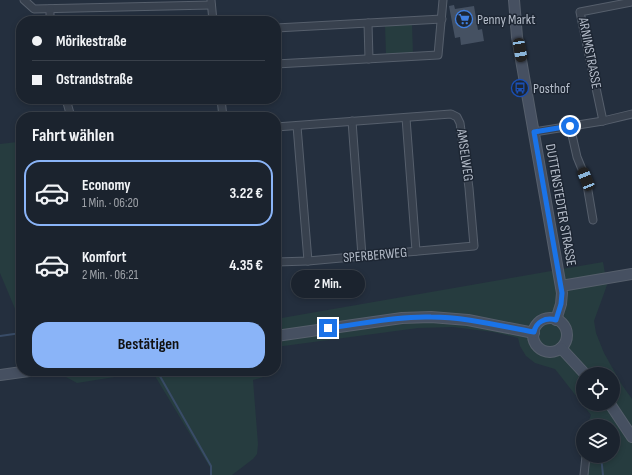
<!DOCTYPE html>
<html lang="de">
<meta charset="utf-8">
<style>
:root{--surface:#1b232e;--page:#282f3a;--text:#f1f3f6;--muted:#a0a4aa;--line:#39404a;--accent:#8ab4f8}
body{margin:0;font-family:"Sofia Sans Condensed",sans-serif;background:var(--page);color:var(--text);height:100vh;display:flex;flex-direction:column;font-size:15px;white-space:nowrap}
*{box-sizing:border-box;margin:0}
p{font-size:13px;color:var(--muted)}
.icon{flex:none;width:22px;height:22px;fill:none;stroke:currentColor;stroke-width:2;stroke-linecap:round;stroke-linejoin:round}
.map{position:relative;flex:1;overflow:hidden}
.sheet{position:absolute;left:16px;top:112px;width:265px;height:264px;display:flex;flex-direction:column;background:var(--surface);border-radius:16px;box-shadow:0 2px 6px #0003,0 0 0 1px var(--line)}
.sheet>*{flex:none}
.banner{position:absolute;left:16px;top:16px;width:265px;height:88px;border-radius:16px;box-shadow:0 2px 6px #0003,0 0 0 1px var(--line);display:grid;align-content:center;height:88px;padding:0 16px;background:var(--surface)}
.controls{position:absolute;left:576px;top:367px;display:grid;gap:8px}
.controls a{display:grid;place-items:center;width:44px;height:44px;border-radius:50%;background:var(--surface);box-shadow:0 2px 6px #0003,0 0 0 1px var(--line);font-size:20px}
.end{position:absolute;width:18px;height:18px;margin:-9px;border:5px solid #1a73e8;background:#fff;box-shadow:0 0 0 2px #fff}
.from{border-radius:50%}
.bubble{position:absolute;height:28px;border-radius:14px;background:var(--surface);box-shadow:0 2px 6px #0003,0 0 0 1px var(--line);font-size:13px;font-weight:700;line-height:28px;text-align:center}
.car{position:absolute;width:12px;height:24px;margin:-12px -6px;border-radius:5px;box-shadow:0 0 3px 1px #0007;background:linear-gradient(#222 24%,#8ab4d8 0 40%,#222 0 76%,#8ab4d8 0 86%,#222 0)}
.banner b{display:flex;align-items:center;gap:14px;height:38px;font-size:15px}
.banner b+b{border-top:1px solid var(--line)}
.banner i{width:10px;height:10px;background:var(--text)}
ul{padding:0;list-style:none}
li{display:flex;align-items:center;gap:12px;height:66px;margin:0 8px 6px;padding:0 8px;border:2px solid transparent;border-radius:16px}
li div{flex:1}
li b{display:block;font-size:15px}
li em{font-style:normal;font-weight:700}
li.selected{border-color:var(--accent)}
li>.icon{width:36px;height:36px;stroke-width:1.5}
h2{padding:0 16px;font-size:18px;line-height:48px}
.button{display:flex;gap:8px;margin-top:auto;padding:8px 16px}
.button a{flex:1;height:46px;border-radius:16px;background:var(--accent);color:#111;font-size:16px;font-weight:700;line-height:46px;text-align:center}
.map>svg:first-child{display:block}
</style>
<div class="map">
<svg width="632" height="475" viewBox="0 0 632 475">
<rect width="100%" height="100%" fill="#242f3e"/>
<g fill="#263c3f" fill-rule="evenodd">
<polygon points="412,24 413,54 386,55 385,25"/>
<polygon points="17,142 21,170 21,323 0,273 0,144"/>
<path d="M 603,262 L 607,285 L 594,321 L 596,333 L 604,353 L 622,385 L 632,399 L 632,475 L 581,475 L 581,445 L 583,440 L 583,456 L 613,456 L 613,426 L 587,426 L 591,415 L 555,369 L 535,363 L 526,356 L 520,346 L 518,338 L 493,332 L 453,327 L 418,328 L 276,347 L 276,319 ZM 583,374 L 613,374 L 613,404 L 583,404 Z"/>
<polygon points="105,371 270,371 270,375 253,380 258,444 257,454 253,459 232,475 211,475 211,469 152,371 77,383 66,377"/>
</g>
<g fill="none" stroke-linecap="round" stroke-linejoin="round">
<g stroke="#394c67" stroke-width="2">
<polyline points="0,336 21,333"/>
<polyline points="157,371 211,466 211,475"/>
<polyline points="601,456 603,475"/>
</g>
</g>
<polygon fill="#455162" points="454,5 455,9 474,6 478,30 482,29 484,41 461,45 460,37 455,38 449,6"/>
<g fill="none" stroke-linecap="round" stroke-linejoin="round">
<g stroke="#565f6c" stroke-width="9">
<g id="street">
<polyline points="24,0 34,9 211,5"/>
<polyline points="211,0 213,21"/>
<polyline points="50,9 50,21"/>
<polyline points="368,23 369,59"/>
<polyline points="276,28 442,19"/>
<polyline points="276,64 438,55 443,0"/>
<polyline points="66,99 71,117"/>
<polyline points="221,99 223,117"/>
<polyline points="406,118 416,251"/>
<polyline points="352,121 362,256"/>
<polyline points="603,121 580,12 632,2"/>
<polyline points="297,126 308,261"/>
<polyline points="570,126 577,157 586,179 593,220"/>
<polyline points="276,127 451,114 457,117 460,123 469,188 474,246 308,261 276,262"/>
<polyline points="534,132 603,121 632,114"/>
<polyline points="584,475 586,456"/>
</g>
</g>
<g stroke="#565f6c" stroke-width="12">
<g id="secondary">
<polyline points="514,0 517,37 562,293 561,304 556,320"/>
<polyline points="561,286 632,274"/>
<circle cx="550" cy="335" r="17"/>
<polyline points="276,336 402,318 431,317 468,320 534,333"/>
<polyline points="561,348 585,374"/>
<polyline points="0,375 29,371"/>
<polyline points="610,404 632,437"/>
</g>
</g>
<use href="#street" stroke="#38414e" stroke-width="7"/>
<use href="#secondary" stroke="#465061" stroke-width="10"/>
</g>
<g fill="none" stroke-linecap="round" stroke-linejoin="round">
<path stroke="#1a73e8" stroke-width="5" d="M 328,328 C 362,324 397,316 431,317 C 466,317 500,326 534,332 C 536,322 545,317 556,320 L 561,304 L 562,293 L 534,132 L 570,126"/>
</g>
<defs>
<g id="supermarket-ring" transform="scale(0.9)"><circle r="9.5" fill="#1d2633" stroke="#3f7fe0" stroke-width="1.5"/><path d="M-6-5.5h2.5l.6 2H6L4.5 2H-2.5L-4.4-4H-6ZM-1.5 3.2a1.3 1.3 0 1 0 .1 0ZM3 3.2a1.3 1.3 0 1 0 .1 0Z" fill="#3f7fe0"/></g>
<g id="bus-ring" transform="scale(0.9)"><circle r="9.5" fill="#1d2633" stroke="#1a4fb4" stroke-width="1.5"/><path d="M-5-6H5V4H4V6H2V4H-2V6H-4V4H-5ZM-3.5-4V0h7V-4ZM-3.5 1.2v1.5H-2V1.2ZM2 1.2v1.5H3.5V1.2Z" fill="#1a4fb4"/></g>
</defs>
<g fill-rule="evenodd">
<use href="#supermarket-ring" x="464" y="19"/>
<use href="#bus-ring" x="520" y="88"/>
</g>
<g text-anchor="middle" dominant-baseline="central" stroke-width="3" stroke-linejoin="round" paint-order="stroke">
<g font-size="14" fill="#b4bcc9" stroke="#1d2633" text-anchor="start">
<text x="477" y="19">Penny Markt</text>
<text x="533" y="88">Posthof</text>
</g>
<g font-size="14" fill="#b4bcc9" stroke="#1d2633">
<text transform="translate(590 53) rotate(79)">ARNIMSTRASSE</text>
<text transform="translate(465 155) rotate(82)">AMSELWEG</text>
<text transform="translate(561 205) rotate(80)">DUTTENSTEDTER STRASSE</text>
<text transform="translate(375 255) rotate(-5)">SPERBERWEG</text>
</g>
</g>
</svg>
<div class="controls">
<a><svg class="icon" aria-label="locate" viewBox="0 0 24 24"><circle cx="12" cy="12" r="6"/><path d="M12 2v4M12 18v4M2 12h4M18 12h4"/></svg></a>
<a><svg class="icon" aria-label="layers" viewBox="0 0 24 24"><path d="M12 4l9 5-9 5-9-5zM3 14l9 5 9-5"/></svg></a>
</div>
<i class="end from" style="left:570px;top:126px"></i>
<i class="end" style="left:328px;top:328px"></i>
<div class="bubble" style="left:291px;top:270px;width:74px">2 Min.</div>
<i class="car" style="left:520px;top:50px;rotate:170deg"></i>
<i class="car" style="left:586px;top:179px;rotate:338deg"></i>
<div class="banner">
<b><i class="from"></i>Mörikestraße</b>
<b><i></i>Ostrandstraße</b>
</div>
<section class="sheet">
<h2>Fahrt wählen</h2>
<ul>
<li class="selected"><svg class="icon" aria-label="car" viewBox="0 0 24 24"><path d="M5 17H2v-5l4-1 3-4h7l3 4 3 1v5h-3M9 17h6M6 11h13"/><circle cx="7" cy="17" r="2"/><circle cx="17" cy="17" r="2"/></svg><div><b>Economy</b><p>1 Min. · 06:20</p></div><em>3.22 €</em></li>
<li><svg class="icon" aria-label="car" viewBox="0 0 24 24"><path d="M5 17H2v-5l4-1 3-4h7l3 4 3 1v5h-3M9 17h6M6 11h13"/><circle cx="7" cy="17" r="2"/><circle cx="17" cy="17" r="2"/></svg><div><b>Komfort</b><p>2 Min. · 06:21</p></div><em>4.35 €</em></li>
</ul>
<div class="button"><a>Bestätigen</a></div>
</section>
</div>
